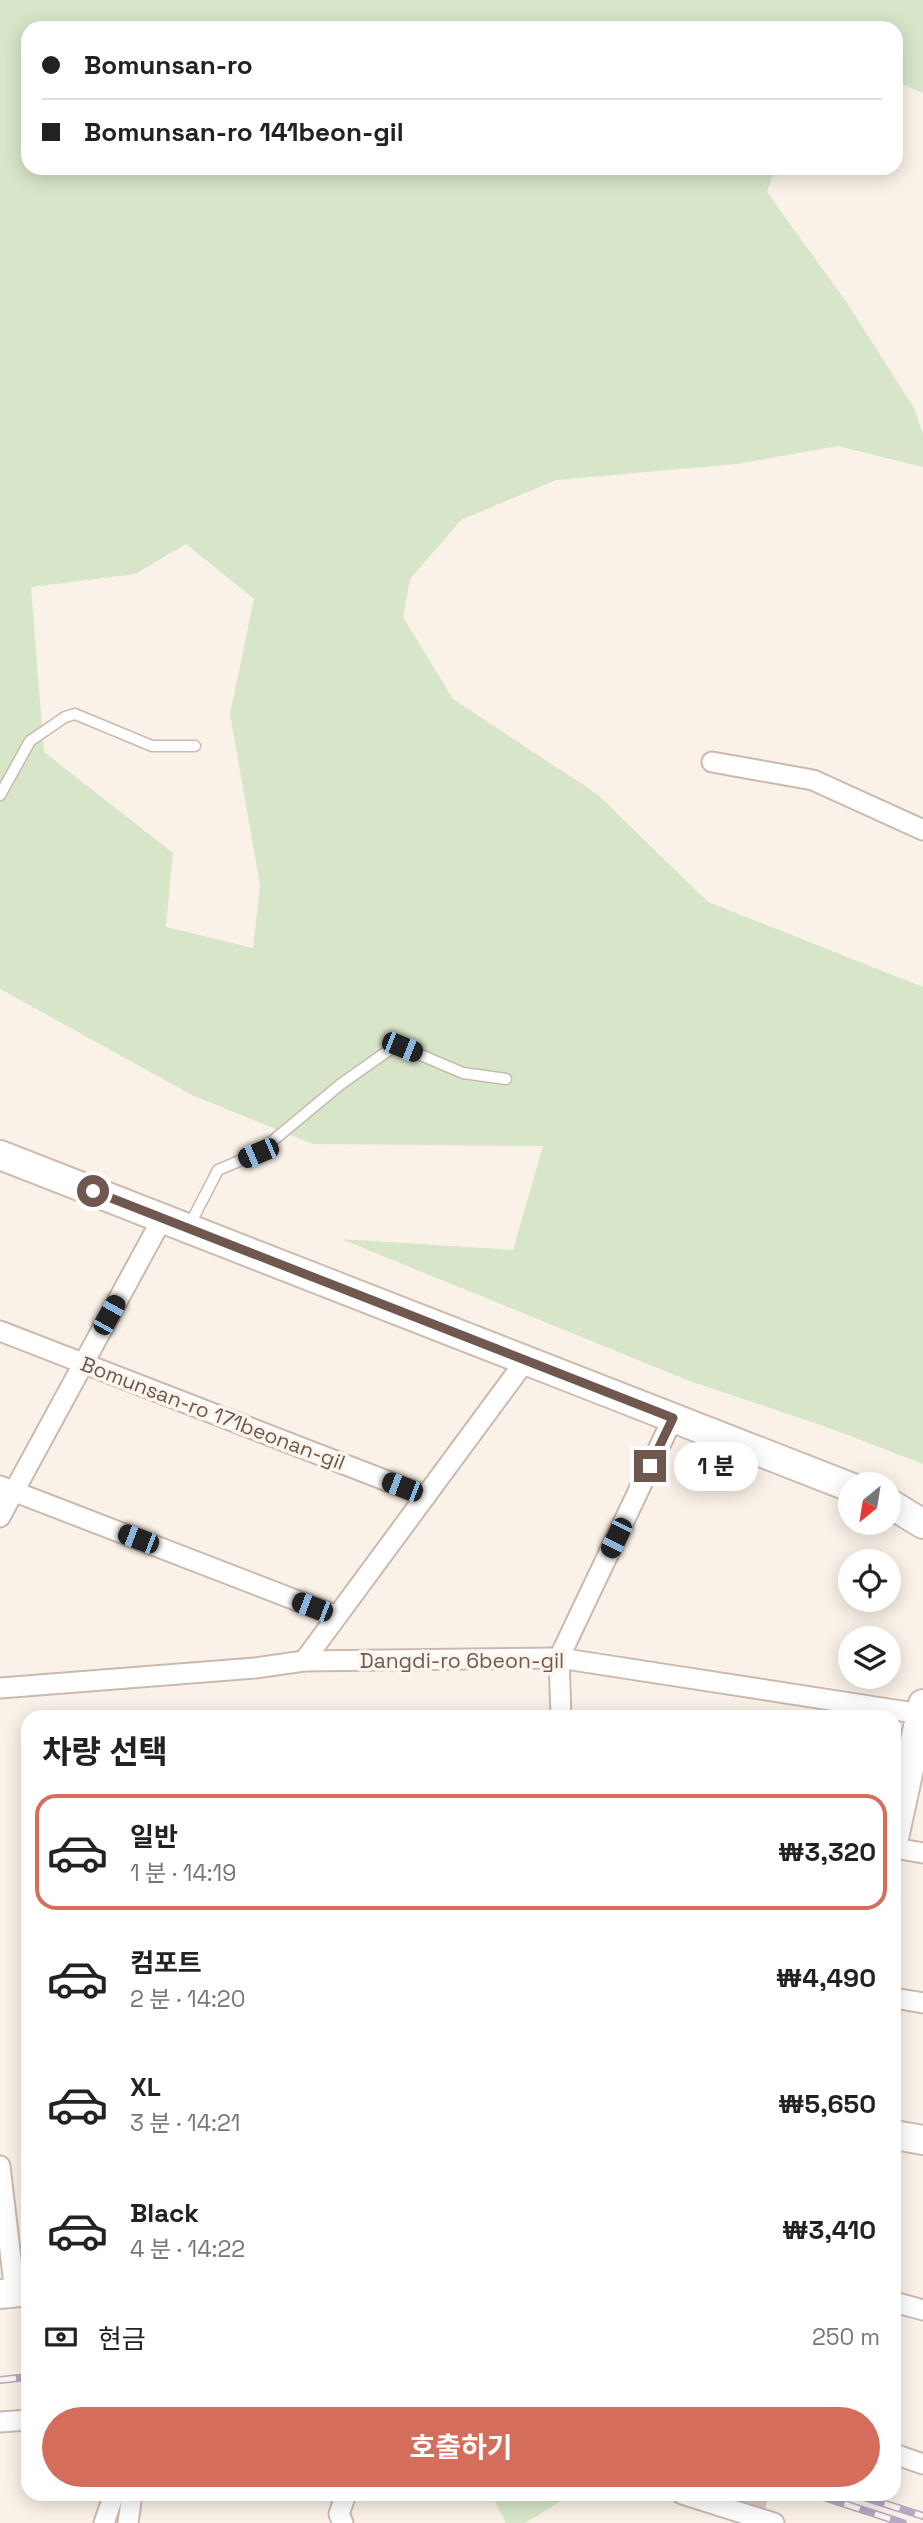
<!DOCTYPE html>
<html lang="ko">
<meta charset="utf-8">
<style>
:root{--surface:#fff;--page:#f2f2f2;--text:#222;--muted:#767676;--line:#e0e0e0;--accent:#d56d5c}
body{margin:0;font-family:"Space Grotesk","Noto Sans KR",sans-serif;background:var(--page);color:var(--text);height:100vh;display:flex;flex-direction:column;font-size:26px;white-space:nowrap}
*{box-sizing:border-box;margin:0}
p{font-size:23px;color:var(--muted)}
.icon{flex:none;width:38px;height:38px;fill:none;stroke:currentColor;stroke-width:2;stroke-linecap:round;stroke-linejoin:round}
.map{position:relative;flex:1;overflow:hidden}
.sheet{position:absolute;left:21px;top:1710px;width:880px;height:791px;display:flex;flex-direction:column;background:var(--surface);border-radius:21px;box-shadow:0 4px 18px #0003}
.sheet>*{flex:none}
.guide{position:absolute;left:21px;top:21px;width:882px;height:154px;border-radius:21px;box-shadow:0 4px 18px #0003;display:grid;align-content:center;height:154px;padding:0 21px;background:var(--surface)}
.needle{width:46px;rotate:210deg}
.controls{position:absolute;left:838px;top:1472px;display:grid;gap:14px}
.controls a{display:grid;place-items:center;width:63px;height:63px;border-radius:50%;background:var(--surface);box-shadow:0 4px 18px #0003;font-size:35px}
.end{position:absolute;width:32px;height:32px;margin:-16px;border:9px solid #71584f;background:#fff;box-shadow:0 0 0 4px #fff}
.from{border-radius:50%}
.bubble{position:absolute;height:49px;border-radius:24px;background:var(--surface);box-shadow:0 4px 18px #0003;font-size:23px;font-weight:700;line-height:49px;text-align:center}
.car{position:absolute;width:21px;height:42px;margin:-21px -10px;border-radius:9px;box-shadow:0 0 5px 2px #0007;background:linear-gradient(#222 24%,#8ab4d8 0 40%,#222 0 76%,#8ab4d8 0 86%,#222 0)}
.guide b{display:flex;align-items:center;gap:24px;height:66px;font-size:26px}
.guide b+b{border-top:2px solid var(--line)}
.guide i{width:18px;height:18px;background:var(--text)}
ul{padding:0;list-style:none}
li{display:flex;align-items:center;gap:21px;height:116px;margin:0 14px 10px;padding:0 7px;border:4px solid transparent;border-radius:21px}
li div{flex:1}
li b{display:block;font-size:26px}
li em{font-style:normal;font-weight:700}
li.on{border-color:var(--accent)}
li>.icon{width:63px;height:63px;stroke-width:1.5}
h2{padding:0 21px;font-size:32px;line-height:84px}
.pay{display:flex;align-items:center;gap:18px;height:77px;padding:0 21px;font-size:26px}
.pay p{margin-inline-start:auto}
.button{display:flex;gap:14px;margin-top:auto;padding:14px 21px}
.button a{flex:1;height:80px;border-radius:42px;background:var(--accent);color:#fff;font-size:28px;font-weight:700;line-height:80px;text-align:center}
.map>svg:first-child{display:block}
</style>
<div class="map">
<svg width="923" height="2523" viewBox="0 0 923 2523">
<rect width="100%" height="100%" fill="#faf2e8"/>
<g fill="#d7e6c8" fill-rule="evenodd">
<path d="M 0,0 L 923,0 L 923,93 L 896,81 L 896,28 L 28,28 L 28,168 L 775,168 L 767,192 L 847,303 L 914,408 L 923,434 L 923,467 L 838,446 L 737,464 L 556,480 L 461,520 L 410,579 L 403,617 L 453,699 L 597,794 L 708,902 L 923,987 L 923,1464 L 832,1429 L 687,1380 L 341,1239 L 513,1250 L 543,1146 L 313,1144 L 192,1095 L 0,989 ZM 186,544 L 254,599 L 230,714 L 260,885 L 253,948 L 166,927 L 173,853 L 44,752 L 31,587 L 135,574 Z"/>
<polygon points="491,2494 561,2494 569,2496 525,2523 506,2523"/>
</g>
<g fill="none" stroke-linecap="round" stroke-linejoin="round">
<polyline stroke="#d8ccc2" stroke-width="28" stroke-dasharray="28 14" stroke-linecap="butt" points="749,2523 754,2494"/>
<g stroke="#cbb9af" stroke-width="13">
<g id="lane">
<polyline points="0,795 30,741 65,717 75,714 152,746 195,746"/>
<polyline points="188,1228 218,1170 258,1153 341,1084 392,1048 402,1047 463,1073 506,1079"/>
</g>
</g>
<g stroke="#cbb9af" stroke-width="23">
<g id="street">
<polyline points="712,762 813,780 923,830"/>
<polyline points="0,1331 426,1496"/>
<polyline points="0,1486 337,1616"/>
<polyline points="0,1517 162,1219"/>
<polyline points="304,1661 526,1360"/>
<polyline points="0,1688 255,1668 304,1661 559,1658 921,1714"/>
<polyline points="561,1717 559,1658 673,1418"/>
<polyline points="894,1848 923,1853"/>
<polyline points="894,1998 923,2003"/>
<polyline points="0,2166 15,2293"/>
<polyline points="894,2302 923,2310"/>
<polyline points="0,2422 28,2420"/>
<polyline points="894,2454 923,2464"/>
<polyline points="682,2494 774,2523"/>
<polyline points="104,2523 114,2494"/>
<polyline points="128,2523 132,2494"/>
<polyline points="343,2523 339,2514 346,2494"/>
</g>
</g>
<g stroke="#cfbbb0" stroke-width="32">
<g id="secondary">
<polyline points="0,1155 850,1487"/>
<polyline points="889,1503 923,1524"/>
<polyline points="894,1838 923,1704"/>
<polyline points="894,2135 923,2140"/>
<polyline points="0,2294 28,2291"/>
</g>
</g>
<use href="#lane" stroke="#fff" stroke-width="10"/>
<use href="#street" stroke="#fff" stroke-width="19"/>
<use href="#secondary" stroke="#fff" stroke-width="28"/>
<g stroke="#b4a8c2" stroke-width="8">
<g id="rail">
<polyline points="0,2380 28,2377"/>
<polyline points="814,2494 903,2523"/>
<polyline points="854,2494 923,2516"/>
</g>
</g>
<use href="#rail" stroke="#fdf6ee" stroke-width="5" stroke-dasharray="16" stroke-linecap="butt"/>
</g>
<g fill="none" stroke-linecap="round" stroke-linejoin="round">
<polyline stroke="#71584f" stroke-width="9" points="93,1191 673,1418 650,1466"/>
</g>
<g text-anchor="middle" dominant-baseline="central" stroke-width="7" stroke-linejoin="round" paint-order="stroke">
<g font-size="21" fill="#71584f" stroke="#fdf6ee">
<text transform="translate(213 1413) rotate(21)">Bomunsan-ro 171beonan-gil</text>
<text x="462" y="1660">Dangdi-ro 6beon-gil</text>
</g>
</g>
</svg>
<div class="controls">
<a><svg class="needle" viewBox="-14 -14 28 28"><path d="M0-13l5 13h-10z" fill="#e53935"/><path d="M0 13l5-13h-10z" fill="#767676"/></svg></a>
<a><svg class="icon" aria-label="locate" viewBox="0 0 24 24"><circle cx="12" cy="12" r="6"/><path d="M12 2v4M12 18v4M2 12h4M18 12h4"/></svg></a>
<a><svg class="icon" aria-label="layers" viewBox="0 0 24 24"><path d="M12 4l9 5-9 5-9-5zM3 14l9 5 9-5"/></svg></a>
</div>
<i class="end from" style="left:93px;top:1191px"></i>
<i class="end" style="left:650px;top:1466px"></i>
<div class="bubble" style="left:674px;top:1442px;width:84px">1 분</div>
<i class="car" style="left:402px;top:1047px;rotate:112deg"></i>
<i class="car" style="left:258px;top:1153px;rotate:247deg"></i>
<i class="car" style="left:109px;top:1315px;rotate:29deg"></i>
<i class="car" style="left:402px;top:1487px;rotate:291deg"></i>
<i class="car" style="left:616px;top:1538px;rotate:206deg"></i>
<i class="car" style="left:138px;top:1539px;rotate:291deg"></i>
<i class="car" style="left:312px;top:1607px;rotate:291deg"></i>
<div class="guide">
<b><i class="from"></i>Bomunsan-ro</b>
<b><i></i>Bomunsan-ro 141beon-gil</b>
</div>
<section class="sheet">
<h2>차량 선택</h2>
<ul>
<li class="on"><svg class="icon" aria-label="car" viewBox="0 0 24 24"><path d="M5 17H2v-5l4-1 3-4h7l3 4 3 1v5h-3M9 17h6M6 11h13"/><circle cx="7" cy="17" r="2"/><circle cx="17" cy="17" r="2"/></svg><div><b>일반</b><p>1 분 · 14:19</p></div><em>₩3,320</em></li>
<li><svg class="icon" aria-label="car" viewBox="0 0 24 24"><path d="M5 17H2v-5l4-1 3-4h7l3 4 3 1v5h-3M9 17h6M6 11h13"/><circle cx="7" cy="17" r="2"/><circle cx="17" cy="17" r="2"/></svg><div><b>컴포트</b><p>2 분 · 14:20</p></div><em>₩4,490</em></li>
<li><svg class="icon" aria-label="car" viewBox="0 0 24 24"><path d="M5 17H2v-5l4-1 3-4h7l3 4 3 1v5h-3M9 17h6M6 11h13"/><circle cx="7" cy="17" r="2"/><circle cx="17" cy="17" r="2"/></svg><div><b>XL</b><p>3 분 · 14:21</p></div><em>₩5,650</em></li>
<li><svg class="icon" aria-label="car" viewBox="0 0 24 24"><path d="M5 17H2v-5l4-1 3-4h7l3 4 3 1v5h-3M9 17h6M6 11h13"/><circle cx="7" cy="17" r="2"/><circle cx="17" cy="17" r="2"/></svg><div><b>Black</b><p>4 분 · 14:22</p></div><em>₩3,410</em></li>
</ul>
<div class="pay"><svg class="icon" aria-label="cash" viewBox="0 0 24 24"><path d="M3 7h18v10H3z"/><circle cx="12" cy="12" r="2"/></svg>현금<p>250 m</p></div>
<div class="button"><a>호출하기</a></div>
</section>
</div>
